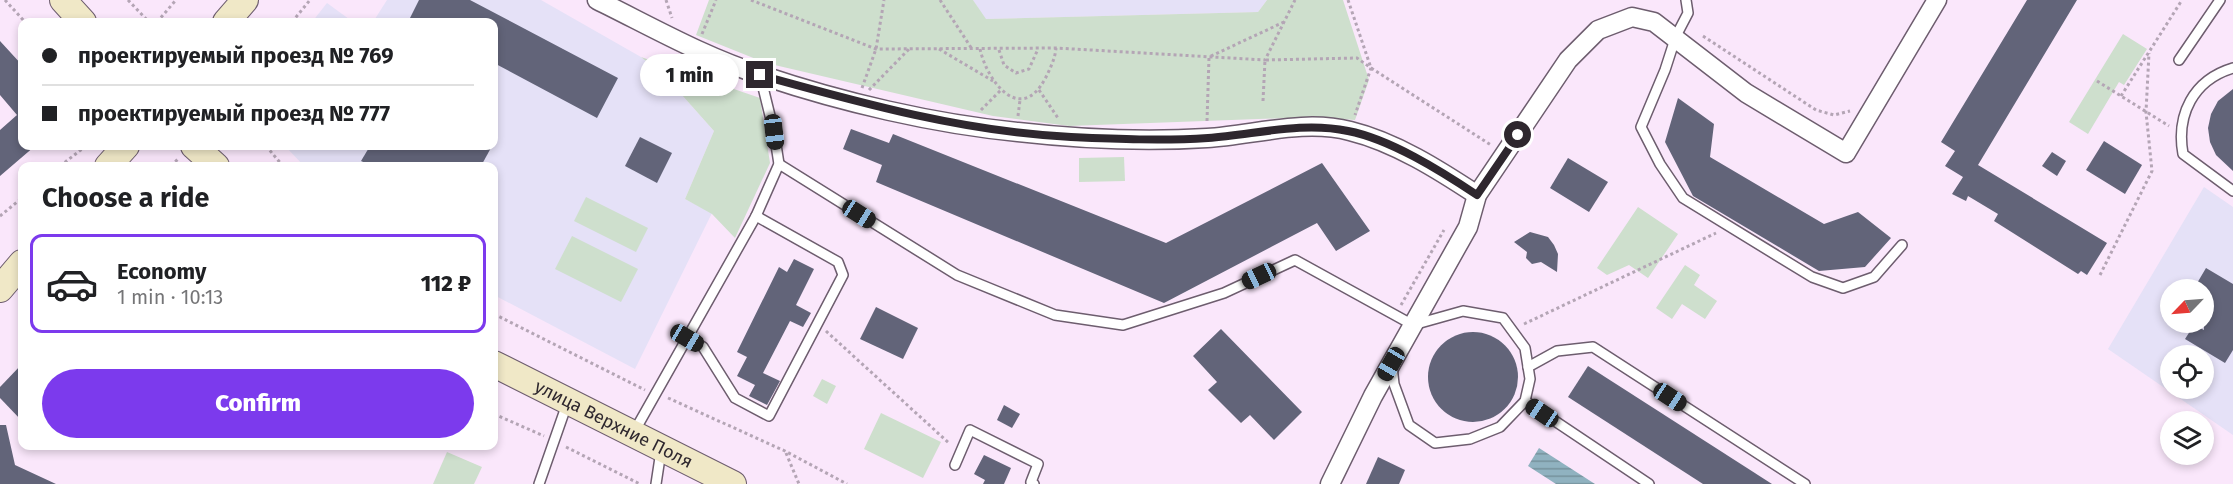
<!DOCTYPE html>
<meta charset="utf-8">
<style>
:root{--surface:#fff;--page:#f6f6f6;--text:#202124;--muted:#757577;--line:#e0e0e0;--accent:#7c3aed}
body{margin:0;font-family:"Fira Sans",sans-serif;background:var(--page);color:var(--text);height:100vh;display:flex;flex-direction:column;font-size:22px;white-space:nowrap}
*{box-sizing:border-box;margin:0}
p{font-size:20px;color:var(--muted)}
.icon{flex:none;width:33px;height:33px;fill:none;stroke:currentColor;stroke-width:2;stroke-linecap:round;stroke-linejoin:round}
.map{position:relative;flex:1;overflow:hidden}
.sheet{position:absolute;left:18px;top:162px;width:480px;height:288px;display:flex;flex-direction:column;background:var(--surface);border-radius:12px;box-shadow:0 3px 9px #0003}
.sheet>*{flex:none}
.guide{position:absolute;left:18px;top:18px;width:480px;height:132px;border-radius:12px;box-shadow:0 3px 9px #0003;display:grid;align-content:center;height:132px;padding:0 24px;background:var(--surface)}
.needle{width:39px;rotate:245deg}
.controls{position:absolute;left:2160px;top:279px;display:grid;gap:12px}
.controls a{display:grid;place-items:center;width:54px;height:54px;border-radius:50%;background:var(--surface);box-shadow:0 3px 9px #0003;font-size:30px}
.end{position:absolute;width:27px;height:27px;margin:-14px;border:8px solid #2e272e;background:#fff;box-shadow:0 0 0 3px #fff}
.from{border-radius:50%}
.bubble{position:absolute;height:42px;border-radius:21px;background:var(--surface);box-shadow:0 3px 9px #0003;font-size:20px;font-weight:800;line-height:42px;text-align:center}
.car{position:absolute;width:18px;height:36px;margin:-18px -9px;border-radius:8px;box-shadow:0 0 4px 2px #0007;background:linear-gradient(#222 24%,#8ab4d8 0 40%,#222 0 76%,#8ab4d8 0 86%,#222 0)}
.guide b{display:flex;align-items:center;gap:21px;height:57px;font-size:22px}
.guide b+b{border-top:2px solid var(--line)}
.guide i{width:15px;height:15px;background:var(--text)}
ul{padding:0;list-style:none}
li{display:flex;align-items:center;gap:18px;height:99px;margin:0 12px 9px;padding:0 12px;border:3px solid transparent;border-radius:12px}
li div{flex:1}
li b{display:block;font-size:22px}
li em{font-style:normal;font-weight:800}
li.on{border-color:var(--accent)}
li>.icon{width:54px;height:54px;stroke-width:1.5}
h2{padding:0 24px;font-size:27px;line-height:72px}
.button{display:flex;gap:12px;margin-top:auto;padding:12px 24px}
.button a{flex:1;height:69px;border-radius:36px;background:var(--accent);color:#fff;font-size:24px;font-weight:800;line-height:69px;text-align:center}
.map>svg:first-child{display:block}
</style>
<div class="map">
<svg width="2233" height="484" viewBox="0 0 2233 484">
<defs>
<pattern id="water-rules" width="6" height="5" patternUnits="userSpaceOnUse" patternTransform="scale(1.5)"><rect width="6" height="5" fill="#90b2c0"/><path d="M0 2.5h6" fill="none" stroke="#76919c"/></pattern>
</defs>
<rect width="100%" height="100%" fill="#fae7fb"/>
<g fill="#e5e1f7" fill-rule="evenodd">
<polygon points="387,0 541,0 641,57 665,76 714,131 685,199 712,213 635,369 494,295 494,166 304,166 285,146 494,146 494,22 373,22"/>
<polygon points="973,0 1267,0 1258,12 985,19"/>
<polygon points="327,3 353,22 312,22"/>
<path d="M 2204,187 L 2233,207 L 2233,435 L 2108,349 ZM 2170,290 L 2204,290 L 2204,322 L 2170,322 ZM 2170,356 L 2204,356 L 2204,388 L 2170,388 Z"/>
</g>
<g fill="#cedfcd">
<polygon points="709,0 973,0 986,19 1258,12 1267,0 1343,0 1369,80 1355,120 1316,117 1069,126 993,116 766,63 696,35"/>
<polygon points="2123,34 2147,49 2124,85 2119,82 2088,134 2069,122"/>
<polygon points="641,57 760,98 770,163 735,238 712,214 685,199 714,131 665,76"/>
<polygon points="1124,157 1125,181 1079,182 1079,158"/>
<polygon points="586,197 648,228 636,252 574,221"/>
<polygon points="1638,207 1678,234 1648,278 1629,265 1607,275 1597,268"/>
<polygon points="572,236 638,269 621,302 555,269"/>
<polygon points="1685,265 1700,275 1694,285 1717,301 1705,319 1682,304 1672,319 1656,308"/>
<polygon points="822,379 836,386 827,404 813,396"/>
<polygon points="881,413 941,442 923,478 864,449"/>
<polygon points="447,452 482,467 474,484 433,484"/>
</g>
<polygon fill="url(#water-rules)" points="1539,448 1595,484 1556,484 1528,466"/>
<g fill="#626479">
<polygon points="419,0 470,0 618,78 597,118 494,63 494,22 408,22"/>
<polygon points="2027,0 2077,0 1978,165 2107,243 2087,275 2081,271 2078,274 1994,221 1998,214 1968,196 1966,201 1952,194 1963,177 1945,166 1955,151 1941,142"/>
<polygon points="0,41 22,65 22,146 35,146 0,176 0,130 17,115 0,95"/>
<polygon points="2233,89 2233,171 2216,155 2210,142 2208,128 2211,114 2218,101"/>
<polygon points="1678,98 1714,124 1710,157 1824,224 1858,212 1891,238 1865,267 1819,271 1693,196 1665,142"/>
<polygon points="851,129 889,143 893,134 1166,243 1322,163 1370,231 1336,251 1317,223 1164,303 876,182 882,165 843,149"/>
<polygon points="640,137 672,153 657,183 625,166"/>
<polygon points="2104,141 2142,165 2125,194 2086,170"/>
<polygon points="370,146 492,146 481,166 372,166 361,161"/>
<polygon points="2052,152 2066,161 2057,176 2042,166"/>
<polygon points="1568,158 1608,182 1589,212 1550,188"/>
<polygon points="1530,232 1548,237 1554,245 1558,254 1557,272 1541,262 1532,264 1526,258 1527,252 1514,242"/>
<polygon points="794,259 814,269 796,305 811,313 803,327 790,321 763,373 780,381 767,405 749,396 755,385 737,376 747,357 737,352 779,267 787,272"/>
<polygon points="2206,268 2233,284 2233,350 2225,363 2185,339 2194,325 2204,330 2204,290 2193,290"/>
<polygon points="876,307 918,328 903,359 860,339"/>
<polygon points="1221,329 1302,412 1274,440 1250,415 1241,423 1208,390 1217,382 1193,356"/>
<circle cx="1473" cy="377" r="45"/>
<polygon points="22,364 22,421 0,398 0,387"/>
<polygon points="1588,366 1772,484 1703,484 1568,397"/>
<polygon points="1004,405 1020,414 1012,428 997,420"/>
<polygon points="0,425 6,425 15,465 56,484 0,484"/>
<polygon points="984,455 1011,468 1004,484 983,484 985,480 974,474"/>
<polygon points="1378,457 1405,470 1399,484 1366,484"/>
</g>
<g fill="none" stroke-linecap="round" stroke-linejoin="round">
<g stroke="#6d5d6e" stroke-width="12">
<g id="lane">
<polyline points="1686,0 1688,13 1676,36 1665,70 1641,127 1660,164 1683,198 1812,277 1843,288 1874,277 1902,245"/>
<polyline points="2179,60 2220,0"/>
<path d="M 2233,68 C 2193,80 2176,115 2183,154 L 2233,191"/>
<polyline points="779,164 957,275 1055,315 1123,325 1224,293 1295,260 1413,325 1463,311 1503,318 1525,348 1530,379 1525,401 1500,427 1470,439 1435,443 1409,425 1394,384 1392,366"/>
<polyline points="687,338 703,347 735,398 769,416 843,275 838,262 756,216"/>
<polyline points="1528,367 1557,351 1593,347 1805,484"/>
<polyline points="1525,401 1649,484"/>
<polyline points="634,432 756,216 779,164 774,132 760,75"/>
<polyline points="955,465 970,430 1038,464 1031,482 1034,484"/>
<polyline points="539,484 567,404"/>
<polyline points="656,484 661,451"/>
</g>
</g>
<g stroke="#6d5d6e" stroke-width="21">
<g id="street">
<path d="M 597,0 C 650,26 704,57 761,75 C 841,102 934,124 1018,132 C 1080,139 1145,142 1207,138 C 1254,135 1304,119 1350,131 C 1395,142 1439,170 1477,195"/>
<polyline points="1330,484 1373,396 1468,227 1477,195 1568,60 1598,30 1632,17 1654,22 1746,93 1846,153 1937,0"/>
</g>
</g>
<g stroke="#6d5d6e" stroke-width="28">
<g id="secondary">
<polyline points="63,0 83,22"/>
<polyline points="226,22 245,0"/>
<polyline points="194,146 216,166"/>
<polyline points="108,166 126,146"/>
<polyline points="0,289 22,263"/>
<path id="s1" d="M 494,364 L 733,484"/>
</g>
</g>
<g stroke="#b4a5b5" stroke-width="3" stroke-dasharray="3 3" stroke-linecap="butt">
<polyline points="5,0 25,22"/>
<polyline points="128,0 149,22"/>
<polyline points="666,0 672,18"/>
<polyline points="751,0 876,49 1056,48 1265,60 1295,0"/>
<polyline points="940,0 972,49"/>
<polyline points="1348,0 1371,68 1491,145"/>
<polyline points="157,22 176,0"/>
<polyline points="292,22 310,0"/>
<polyline points="702,34 716,0"/>
<polyline points="1703,36 1816,110 1834,115 1850,111"/>
<polyline points="939,49 993,81"/>
<path d="M 980,49 C 987,81 1020,125 1045,79 C 1050,69 1055,59 1056,48"/>
<polyline points="999,50 1004,65 1016,73 1029,69 1038,49"/>
<polyline points="2097,81 2169,126"/>
<polyline points="862,88 876,49 884,0"/>
<polyline points="869,90 910,48"/>
<polyline points="1039,90 1058,118"/>
<polyline points="2121,96 2182,0"/>
<polyline points="1263,101 1265,60 1357,58 1371,68 1355,115"/>
<polyline points="981,110 1001,90"/>
<polyline points="1018,116 1020,100"/>
<polyline points="1207,121 1209,57 1284,22"/>
<polyline points="266,146 283,166"/>
<polyline points="60,166 86,146"/>
<polyline points="171,166 178,159"/>
<polyline points="0,216 22,198"/>
<polyline points="2100,275 2152,171 2146,112 2149,53"/>
<polyline points="1401,305 1444,230"/>
<polyline points="494,314 645,390"/>
<polyline points="1524,324 1716,233"/>
<polyline points="826,331 950,444"/>
<polyline points="668,398 785,451 847,484"/>
<polyline points="494,414 544,436"/>
<polyline points="566,447 640,484"/>
<polyline points="786,453 799,484"/>
</g>
<use href="#lane" stroke="#fff" stroke-width="9"/>
<use href="#street" stroke="#fff" stroke-width="18"/>
<use href="#secondary" stroke="#f0e8c7" stroke-width="26"/>
</g>
<g fill="none" stroke-linecap="round" stroke-linejoin="round">
<path stroke="#2e272e" stroke-width="8" d="M 760,75 C 861,103 965,132 1071,137 C 1116,139 1163,141 1208,138 C 1254,135 1301,121 1348,131 C 1390,139 1441,171 1477,195 L 1518,135"/>
</g>
<g text-anchor="middle" dominant-baseline="central" stroke-width="6" stroke-linejoin="round" paint-order="stroke">
<g font-size="18" fill="#2e272e" stroke="#fefafe">
<text stroke="none"><textPath href="#s1" startOffset="134">улица Верхние Поля</textPath></text>
</g>
</g>
</svg>
<div class="controls">
<a><svg class="needle" viewBox="-14 -14 28 28"><path d="M0-13l5 13h-10z" fill="#e53935"/><path d="M0 13l5-13h-10z" fill="#757577"/></svg></a>
<a><svg class="icon" aria-label="locate" viewBox="0 0 24 24"><circle cx="12" cy="12" r="6"/><path d="M12 2v4M12 18v4M2 12h4M18 12h4"/></svg></a>
<a><svg class="icon" aria-label="layers" viewBox="0 0 24 24"><path d="M12 4l9 5-9 5-9-5zM3 14l9 5 9-5"/></svg></a>
</div>
<i class="end from" style="left:1518px;top:135px"></i>
<i class="end" style="left:760px;top:75px"></i>
<div class="bubble" style="left:640px;top:54px;width:99px">1 min</div>
<i class="car" style="left:774px;top:132px;rotate:173deg"></i>
<i class="car" style="left:859px;top:214px;rotate:122deg"></i>
<i class="car" style="left:1259px;top:276px;rotate:245deg"></i>
<i class="car" style="left:687px;top:338px;rotate:121deg"></i>
<i class="car" style="left:1391px;top:364px;rotate:210deg"></i>
<i class="car" style="left:1670px;top:397px;rotate:123deg"></i>
<i class="car" style="left:1542px;top:413px;rotate:304deg"></i>
<div class="guide">
<b><i class="from"></i>проектируемый проезд № 769</b>
<b><i></i>проектируемый проезд № 777</b>
</div>
<section class="sheet">
<h2>Choose a ride</h2>
<ul>
<li class="on"><svg class="icon" aria-label="car" viewBox="0 0 24 24"><path d="M5 17H2v-5l4-1 3-4h7l3 4 3 1v5h-3M9 17h6M6 11h13"/><circle cx="7" cy="17" r="2"/><circle cx="17" cy="17" r="2"/></svg><div><b>Economy</b><p>1 min · 10:13</p></div><em>112 ₽</em></li>
</ul>
<div class="button"><a>Confirm</a></div>
</section>
</div>
